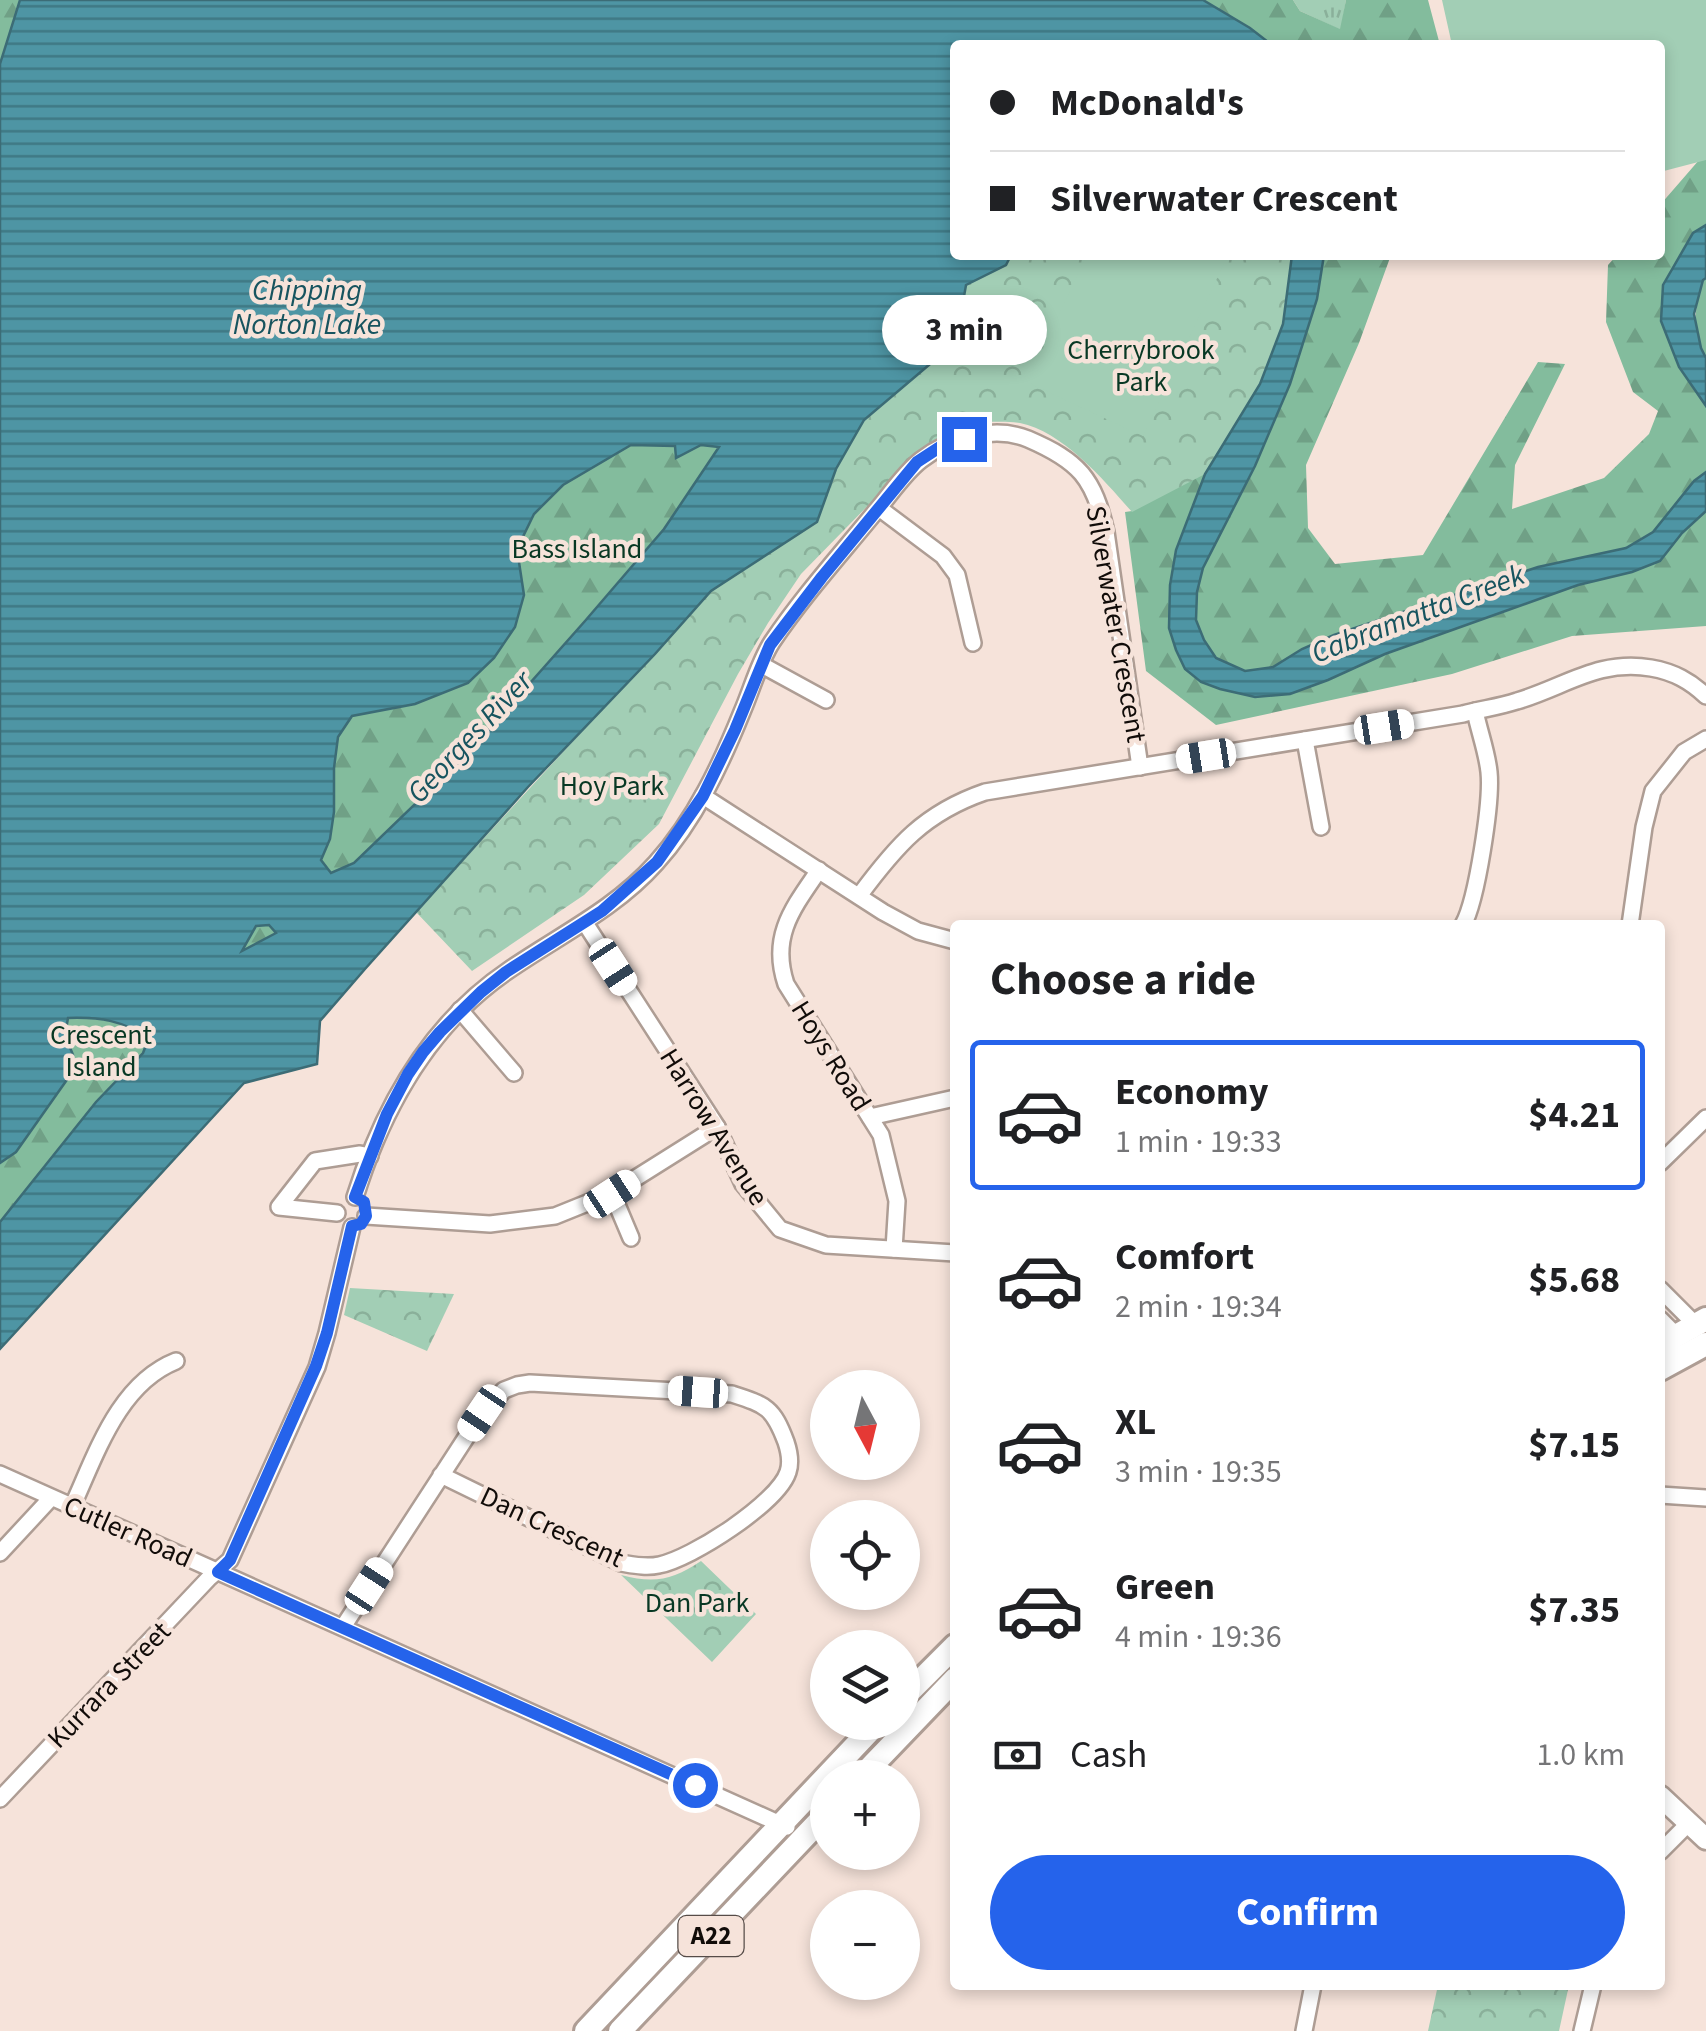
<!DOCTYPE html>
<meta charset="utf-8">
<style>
:root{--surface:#fff;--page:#f2f2f2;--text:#202124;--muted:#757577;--line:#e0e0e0;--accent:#2563eb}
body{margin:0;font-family:"Source Sans 3",sans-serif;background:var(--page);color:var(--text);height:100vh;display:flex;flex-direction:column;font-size:38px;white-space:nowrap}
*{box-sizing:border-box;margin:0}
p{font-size:32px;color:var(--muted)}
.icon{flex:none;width:55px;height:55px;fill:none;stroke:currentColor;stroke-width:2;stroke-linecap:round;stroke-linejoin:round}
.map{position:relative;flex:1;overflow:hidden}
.drawer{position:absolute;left:950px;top:920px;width:715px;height:1070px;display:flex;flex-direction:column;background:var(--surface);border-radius:10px;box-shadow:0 5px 15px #0003}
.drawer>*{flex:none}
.top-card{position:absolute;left:950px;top:40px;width:715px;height:220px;border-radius:10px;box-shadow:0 5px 15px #0003;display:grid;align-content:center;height:220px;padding:0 40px;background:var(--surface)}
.needle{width:65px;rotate:173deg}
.controls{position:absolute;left:810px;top:1370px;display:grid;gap:20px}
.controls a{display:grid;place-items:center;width:110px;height:110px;border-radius:50%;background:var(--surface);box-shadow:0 5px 15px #0003;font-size:50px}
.end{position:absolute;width:45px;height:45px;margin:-22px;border:12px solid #2563eb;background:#fff;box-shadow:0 0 0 5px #fff}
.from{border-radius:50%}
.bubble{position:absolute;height:70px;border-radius:35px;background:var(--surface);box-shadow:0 5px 15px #0003;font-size:32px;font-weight:700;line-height:70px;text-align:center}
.car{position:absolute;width:30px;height:60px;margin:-30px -15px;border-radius:12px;box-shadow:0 0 8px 2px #0007;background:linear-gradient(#fff 24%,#345 0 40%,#fff 0 76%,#345 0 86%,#fff 0)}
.top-card b{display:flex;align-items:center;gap:35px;height:95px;font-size:38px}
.top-card b+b{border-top:2px solid var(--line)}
.top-card i{width:25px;height:25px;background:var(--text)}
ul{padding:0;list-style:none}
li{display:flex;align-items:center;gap:30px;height:150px;margin:0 20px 15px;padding:0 20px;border:5px solid transparent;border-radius:10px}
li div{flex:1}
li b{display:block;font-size:38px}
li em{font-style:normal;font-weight:700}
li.current{border-color:var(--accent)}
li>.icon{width:90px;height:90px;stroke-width:1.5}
h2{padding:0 40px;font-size:45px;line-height:120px}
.pay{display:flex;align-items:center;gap:25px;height:110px;padding:0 40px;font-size:38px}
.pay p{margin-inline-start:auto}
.cta{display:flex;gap:20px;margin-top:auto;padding:20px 40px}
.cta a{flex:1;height:115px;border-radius:60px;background:var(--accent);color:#fff;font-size:40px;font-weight:700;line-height:115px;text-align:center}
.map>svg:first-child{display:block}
</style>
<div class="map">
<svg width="1706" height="2031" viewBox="0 0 1706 2031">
<defs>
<pattern id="grass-tufts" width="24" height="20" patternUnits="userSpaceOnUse" patternTransform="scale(2.5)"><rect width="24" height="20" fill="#a2ceb5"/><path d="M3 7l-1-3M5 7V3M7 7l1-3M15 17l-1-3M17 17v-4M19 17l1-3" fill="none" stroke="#8ab09a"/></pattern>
<pattern id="forest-firs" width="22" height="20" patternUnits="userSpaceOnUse" patternTransform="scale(2.5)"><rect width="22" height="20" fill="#83bc9d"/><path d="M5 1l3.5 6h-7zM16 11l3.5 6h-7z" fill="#70a086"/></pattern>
<pattern id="park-crowns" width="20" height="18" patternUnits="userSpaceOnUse" patternTransform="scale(2.5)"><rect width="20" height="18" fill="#a2ceb5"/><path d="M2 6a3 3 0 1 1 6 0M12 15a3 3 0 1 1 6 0" fill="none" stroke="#8ab09a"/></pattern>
<pattern id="water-rules" width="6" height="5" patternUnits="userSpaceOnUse" patternTransform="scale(2.5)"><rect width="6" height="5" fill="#4e95a4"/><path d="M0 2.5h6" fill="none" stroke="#3f7884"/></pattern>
</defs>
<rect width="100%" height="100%" fill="#f6e3da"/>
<polygon fill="url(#grass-tufts)" points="1293,0 1346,0 1341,30 1300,11"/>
<g fill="url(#forest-firs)">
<polygon points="0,0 20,0 0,64"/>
<polygon points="1203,0 1293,0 1300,11 1340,29 1346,0 1428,0 1440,45 1272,45 1250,28"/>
<polygon points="1706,152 1706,225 1693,233 1679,367 1706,406 1706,472 1694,481 1653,532 1626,548 1538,567 1334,635 1302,649 1273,667 1245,671 1216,658 1204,640 1196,620 1197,592 1203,568 1255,466 1317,299 1324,255 1391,255 1359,343 1306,465 1308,528 1335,564 1423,555 1538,362 1565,364 1515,465 1512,509 1604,478 1649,434 1658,411 1633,392 1606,322 1608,265 1617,255 1660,255 1660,205"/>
<polygon points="1292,255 1283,324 1205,474 1176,550 1170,585 1169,628 1176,650 1185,669 1201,682 1290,694 1328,680 1385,654 1578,585 1632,572 1660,561 1682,533 1706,511 1706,626 1572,636 1452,674 1216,725 1146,671 1125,512 1132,511"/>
<path d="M 1706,278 L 1706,358 C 1690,328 1695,311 1703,280 Z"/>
<polygon points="631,445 675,446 676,457 701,445 719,447 664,529 585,621 467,754 354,863 331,873 321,861 330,839 334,812 334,768 338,737 352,715 415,704 524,595 517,549 534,514 563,485"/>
<polygon points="269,925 277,932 241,952 256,926"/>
<polygon points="88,1017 132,1026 148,1040 143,1053 96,1102 0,1222 0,1163 16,1152 73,1055 65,1035 68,1018"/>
</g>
<g fill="url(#park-crowns)">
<path d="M 1011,255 L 1292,255 L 1283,324 L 1260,384 L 1205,474 L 1132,512 C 1105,481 1062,431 1020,423 C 1003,420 982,423 964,422 L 889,484 L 801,574 L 768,623 L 738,674 L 659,824 L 584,895 L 472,971 L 416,912 L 711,591 L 817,522 L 836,469 L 864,420 L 956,342 L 966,285 L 1006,265 Z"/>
<polygon points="350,1288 454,1294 427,1351 344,1315"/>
<path d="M 701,1561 L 756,1614 L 712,1662 L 621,1575 C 655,1584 672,1580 701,1561 Z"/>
<polygon points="1438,1985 1569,1985 1559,2031 1428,2031"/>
</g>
<g fill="#a2ceb5">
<polygon points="1442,0 1706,0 1706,160 1660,172 1660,45 1452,45"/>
<polygon points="1087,255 1228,255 1143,436 1027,382"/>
</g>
<g fill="url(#water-rules)" stroke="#3c6c76" stroke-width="2.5" fill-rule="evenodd">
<path d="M 20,0 L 1203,0 L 1250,28 L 1272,45 L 955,45 L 955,255 L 1011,255 L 1006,265 L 966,285 L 956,342 L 864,420 L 836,469 L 817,522 L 711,591 L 655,654 L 528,787 L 365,969 L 320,1021 L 317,1064 L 244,1083 L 0,1349 L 0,1222 L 96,1102 L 143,1053 L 148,1040 C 127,1020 97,1017 68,1018 L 65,1035 L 73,1055 L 71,1074 L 16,1152 L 0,1163 L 0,64 ZM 631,445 L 675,446 L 676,458 L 701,445 L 719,447 L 664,529 L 585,621 L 467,754 L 354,863 L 331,873 L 321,860 L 330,839 L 334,812 L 334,768 L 338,737 L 352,716 L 415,704 L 468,683 L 494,658 L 515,627 L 524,595 L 517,549 L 534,514 L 563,485 ZM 269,925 L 276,933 L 242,951 L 256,926 Z"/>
<polygon points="1706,225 1706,278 1703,280 1694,314 1701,348 1706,358 1706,406 1679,367 1661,321 1663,285 1693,233"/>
<polygon points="1292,255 1324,255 1317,299 1290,384 1255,466 1203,568 1197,592 1196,620 1204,640 1216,658 1245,671 1273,667 1302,649 1334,635 1538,567 1626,548 1653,532 1694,481 1706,472 1706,511 1682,533 1660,561 1632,572 1578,585 1385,654 1328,680 1290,694 1255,697 1220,689 1201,682 1185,669 1176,650 1169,628 1170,585 1176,550 1205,474 1260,384 1283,324"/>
</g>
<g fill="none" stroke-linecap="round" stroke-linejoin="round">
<g stroke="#ae9d94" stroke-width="20">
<g id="minor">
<polyline points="879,508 943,556 957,575 973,643"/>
<polyline points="762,665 826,700"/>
<polyline points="1305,740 1321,827"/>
<polyline points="703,796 883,912 918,931 955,941"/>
<path d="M 819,870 C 793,908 770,936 786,984 L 881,1135 L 897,1201 L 894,1249"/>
<path d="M 859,896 C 896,846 924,813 985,792 L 1463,714 C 1481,709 1499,707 1517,701 C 1565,687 1598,659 1651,668 C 1674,672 1690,681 1706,696"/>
<polyline points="585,923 717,1127 743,1184 780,1229 826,1245 955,1253"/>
<path d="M 1463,925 C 1477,900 1492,801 1489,772 C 1487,752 1479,731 1475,711"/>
<polyline points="1630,925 1644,827 1653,791 1684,752 1706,739"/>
<polyline points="460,1010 514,1073"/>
<polyline points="870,1117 955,1098"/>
<polyline points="1660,1163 1706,1118"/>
<polyline points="612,1193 631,1238"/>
<path d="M 355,1197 C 383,1107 429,1024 509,970 C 560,935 615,909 656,863 C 695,820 721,764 742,712 C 752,689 759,662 772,642 C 803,596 841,554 876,511 C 890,495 904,473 921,460 C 949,438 994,425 1028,439 C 1079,461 1094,478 1106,532 L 1140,767"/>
<polyline points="337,1213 279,1207 315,1161 360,1154 370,1156"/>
<polyline points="366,1216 490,1224 555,1216 612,1193 717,1127"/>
<polyline points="1660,1289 1696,1325"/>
<polyline points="1660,1319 1677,1336"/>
<polyline points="0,1474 787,1827"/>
<polyline points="1660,1495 1706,1498"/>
<path d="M 72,1507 C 96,1455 118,1384 176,1361"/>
<polyline points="0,1553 51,1498"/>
<path d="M 343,1627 L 482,1413 L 504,1390 L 517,1385 L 530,1383 L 732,1394 C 766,1405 773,1407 786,1442 C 789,1451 791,1463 788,1472 C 778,1503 691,1559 659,1565 C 646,1568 633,1565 621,1563 L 441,1475"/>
<polyline points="0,1799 209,1578 230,1560 317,1367 327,1333 352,1227"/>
<polyline points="1660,1852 1688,1824"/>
<polyline points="1304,2031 1313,1985"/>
<polyline points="1582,2031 1593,1985"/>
</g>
</g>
<g stroke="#ae9d94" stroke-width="25">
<polyline id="major" points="1660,1796 1706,1839"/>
</g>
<g stroke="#ae9d94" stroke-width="28">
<g id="highway">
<polyline points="1660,1345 1706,1319"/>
<polyline points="1660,1369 1706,1344"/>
<polyline points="902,1699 955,1646"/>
<polyline points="860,1778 955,1679"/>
<polyline points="586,2031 878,1722"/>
<polyline points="620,2031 828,1812"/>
</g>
</g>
<use href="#minor" stroke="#fff" stroke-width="15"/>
<use href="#major" stroke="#fff" stroke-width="20"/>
<use href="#highway" stroke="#fff" stroke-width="22"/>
</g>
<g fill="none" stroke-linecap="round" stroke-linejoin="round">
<polyline stroke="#2563eb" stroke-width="12" points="695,1785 218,1572 230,1560 316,1366 327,1333 352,1226 361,1224 366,1216 364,1202 355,1197 387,1114 408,1074 423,1052 440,1032 481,992 506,972 602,911 657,862 703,796 735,730 770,645 822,577 917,462 943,445 964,439"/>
</g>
<g text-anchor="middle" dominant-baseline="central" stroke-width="9" stroke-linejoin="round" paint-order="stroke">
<rect fill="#f6e3da" stroke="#564c48" stroke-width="2.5" x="678.5" y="1916" width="65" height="40" rx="8"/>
<g font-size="25" font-weight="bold" fill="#110c09">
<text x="711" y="1936">A22</text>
</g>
<g font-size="28" fill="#083824" stroke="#f6e3da">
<text x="1141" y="350">Cherrybrook<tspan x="1141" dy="32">Park</tspan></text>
<text x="577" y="549">Bass Island</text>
<text x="612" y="786">Hoy Park</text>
<text x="101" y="1035">Crescent<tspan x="101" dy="32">Island</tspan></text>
<text x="697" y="1603">Dan Park</text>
</g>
<g font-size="28" fill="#110c09" stroke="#f6e3da">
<text transform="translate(1116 624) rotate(80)">Silverwater Crescent</text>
<text transform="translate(831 1056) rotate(58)">Hoys Road</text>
<text transform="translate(714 1127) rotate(58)">Harrow Avenue</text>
<text transform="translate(552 1527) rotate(25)">Dan Crescent</text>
<text transform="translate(128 1532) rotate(24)">Cutler Road</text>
<text transform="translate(109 1685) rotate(-46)">Kurrara Street</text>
</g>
<g font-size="30" font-style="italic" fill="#17545f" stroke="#f6e3da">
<text x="307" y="290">Chipping<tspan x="307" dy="34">Norton Lake</tspan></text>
<text transform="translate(1418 614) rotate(-21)">Cabramatta Creek</text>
<text transform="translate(470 737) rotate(-47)">Georges River</text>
</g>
</g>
</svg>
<div class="controls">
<a><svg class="needle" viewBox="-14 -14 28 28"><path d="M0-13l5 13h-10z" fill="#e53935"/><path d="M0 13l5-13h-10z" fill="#757577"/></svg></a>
<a><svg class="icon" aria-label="locate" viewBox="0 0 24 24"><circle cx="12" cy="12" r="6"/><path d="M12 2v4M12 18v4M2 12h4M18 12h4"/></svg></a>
<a><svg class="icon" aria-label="layers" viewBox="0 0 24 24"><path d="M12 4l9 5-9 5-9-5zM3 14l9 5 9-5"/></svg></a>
<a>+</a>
<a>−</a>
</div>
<i class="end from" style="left:695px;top:1785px"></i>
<i class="end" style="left:964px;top:439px"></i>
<div class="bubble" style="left:882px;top:295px;width:165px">3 min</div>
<i class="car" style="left:1384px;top:727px;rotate:81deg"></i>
<i class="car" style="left:1206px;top:756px;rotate:261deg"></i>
<i class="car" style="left:613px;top:967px;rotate:147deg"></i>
<i class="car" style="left:612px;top:1194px;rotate:57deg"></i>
<i class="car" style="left:698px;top:1392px;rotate:274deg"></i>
<i class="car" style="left:482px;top:1413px;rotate:214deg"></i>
<i class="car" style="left:369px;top:1586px;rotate:33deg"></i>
<div class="top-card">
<b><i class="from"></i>McDonald's</b>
<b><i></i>Silverwater Crescent</b>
</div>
<section class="drawer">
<h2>Choose a ride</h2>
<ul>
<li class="current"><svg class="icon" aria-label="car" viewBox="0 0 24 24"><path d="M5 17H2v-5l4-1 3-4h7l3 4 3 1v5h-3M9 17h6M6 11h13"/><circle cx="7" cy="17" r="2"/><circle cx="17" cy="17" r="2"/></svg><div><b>Economy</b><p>1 min · 19:33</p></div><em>$4.21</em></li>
<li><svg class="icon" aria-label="car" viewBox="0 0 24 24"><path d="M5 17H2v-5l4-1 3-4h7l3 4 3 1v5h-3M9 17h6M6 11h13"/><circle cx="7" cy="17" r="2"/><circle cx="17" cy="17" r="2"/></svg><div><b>Comfort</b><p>2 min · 19:34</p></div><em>$5.68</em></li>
<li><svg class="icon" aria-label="car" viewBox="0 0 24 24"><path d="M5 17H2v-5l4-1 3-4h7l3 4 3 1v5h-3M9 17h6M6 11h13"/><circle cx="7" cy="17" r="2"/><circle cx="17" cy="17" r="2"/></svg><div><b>XL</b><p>3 min · 19:35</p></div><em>$7.15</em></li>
<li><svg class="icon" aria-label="car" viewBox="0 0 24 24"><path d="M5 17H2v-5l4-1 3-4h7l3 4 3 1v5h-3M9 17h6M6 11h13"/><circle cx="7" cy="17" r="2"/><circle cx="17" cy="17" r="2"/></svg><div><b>Green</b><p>4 min · 19:36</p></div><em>$7.35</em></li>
</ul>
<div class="pay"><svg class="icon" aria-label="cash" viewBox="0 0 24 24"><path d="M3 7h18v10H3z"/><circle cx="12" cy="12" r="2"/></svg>Cash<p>1.0 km</p></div>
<div class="cta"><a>Confirm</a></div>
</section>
</div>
